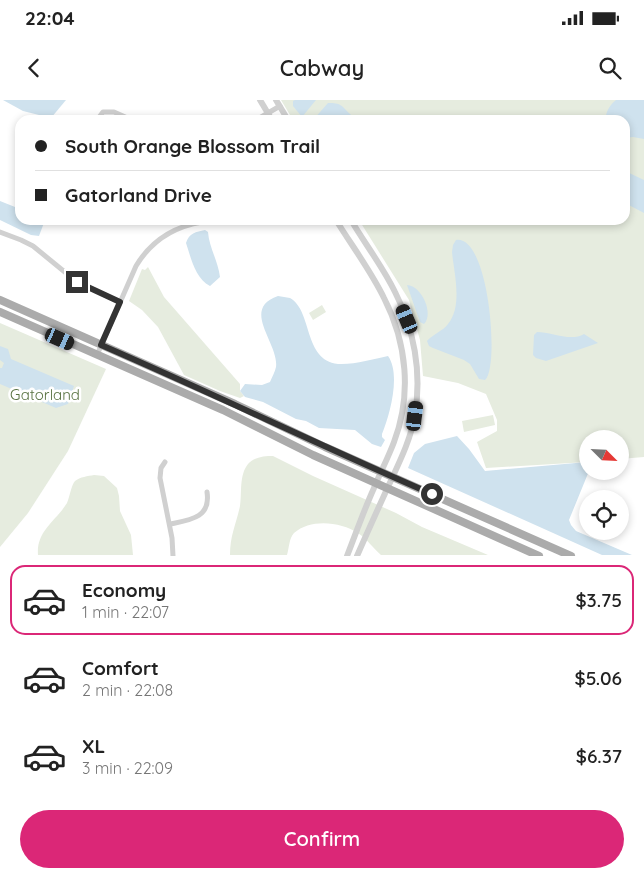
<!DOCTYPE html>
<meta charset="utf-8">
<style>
:root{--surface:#fff;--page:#f2f2f2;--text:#222;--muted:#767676;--line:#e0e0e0;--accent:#db2777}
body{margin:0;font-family:Quicksand,sans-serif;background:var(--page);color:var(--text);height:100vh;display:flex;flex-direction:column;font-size:19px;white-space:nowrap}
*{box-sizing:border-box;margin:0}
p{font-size:16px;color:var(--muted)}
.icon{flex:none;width:28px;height:28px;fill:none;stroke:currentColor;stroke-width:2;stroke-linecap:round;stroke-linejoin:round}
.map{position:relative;height:456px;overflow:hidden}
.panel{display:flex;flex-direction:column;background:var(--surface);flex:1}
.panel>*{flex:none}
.banner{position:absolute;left:15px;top:15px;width:615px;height:110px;border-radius:15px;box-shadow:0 2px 8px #0003;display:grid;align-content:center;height:110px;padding:0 20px;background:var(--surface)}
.needle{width:32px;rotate:114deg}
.buttons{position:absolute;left:579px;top:330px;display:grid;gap:10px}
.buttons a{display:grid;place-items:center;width:50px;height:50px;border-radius:50%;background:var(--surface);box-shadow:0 2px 8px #0003;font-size:25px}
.end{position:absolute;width:22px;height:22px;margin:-11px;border:6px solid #333;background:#fff;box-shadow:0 0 0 2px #fff}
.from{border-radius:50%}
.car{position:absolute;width:15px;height:30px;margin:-15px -8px;border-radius:6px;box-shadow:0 0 4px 1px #0007;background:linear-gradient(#222 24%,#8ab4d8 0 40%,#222 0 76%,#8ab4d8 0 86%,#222 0)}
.banner b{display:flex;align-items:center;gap:18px;height:48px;font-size:19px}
.banner b+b{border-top:1px solid var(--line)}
.banner i{width:12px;height:12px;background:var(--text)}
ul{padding:9px 0 0;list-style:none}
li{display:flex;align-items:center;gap:15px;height:70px;margin:0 10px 8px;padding:0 10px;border:2px solid transparent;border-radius:15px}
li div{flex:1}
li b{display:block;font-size:19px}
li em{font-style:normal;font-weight:600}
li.on{border-color:var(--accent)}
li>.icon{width:45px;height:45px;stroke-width:1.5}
.action{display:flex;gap:10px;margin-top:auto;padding:10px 20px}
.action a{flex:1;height:58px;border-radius:30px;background:var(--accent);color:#fff;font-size:20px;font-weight:600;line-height:58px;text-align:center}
.status{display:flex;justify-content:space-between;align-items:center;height:35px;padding:0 25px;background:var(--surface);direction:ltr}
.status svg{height:14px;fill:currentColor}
header{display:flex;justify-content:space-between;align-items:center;height:65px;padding:0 20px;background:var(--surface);font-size:22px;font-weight:600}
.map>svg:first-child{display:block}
</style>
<div class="status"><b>22:04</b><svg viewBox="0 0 49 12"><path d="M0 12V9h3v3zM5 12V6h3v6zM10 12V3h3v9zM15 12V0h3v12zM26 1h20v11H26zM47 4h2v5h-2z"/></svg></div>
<header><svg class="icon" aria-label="back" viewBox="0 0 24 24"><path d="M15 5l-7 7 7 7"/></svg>Cabway<svg class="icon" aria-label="search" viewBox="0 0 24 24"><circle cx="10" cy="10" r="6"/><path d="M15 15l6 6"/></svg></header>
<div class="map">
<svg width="644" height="456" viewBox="0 0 644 456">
<rect width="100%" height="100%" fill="#fff"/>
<g fill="#e6ecdf">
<polygon points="281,0 644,0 644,357 620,359 620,339 588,339 587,362 486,368 477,342 497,331 497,320 486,294 458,283 423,276 420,240 409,200 359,120 625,120 625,20 293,20"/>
<polygon points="148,167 164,197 240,284 240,291 244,296 240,298 220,291 184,275 158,227 142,210 129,201 142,169 145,170"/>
<polygon points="322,205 326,212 313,220 309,213"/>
<polygon points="0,223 106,269 68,351 28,413 0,447"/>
<polygon points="493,315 495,325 464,332 462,321"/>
<path d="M 273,356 L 313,376 L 396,413 L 422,427 L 488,455 L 381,455 C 374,449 366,438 358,433 C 341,422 311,418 294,433 C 289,438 289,449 287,455 L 230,455 C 230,435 236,425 240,406 C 242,393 239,375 248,364 C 254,357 264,356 273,356 Z"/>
<path d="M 94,375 L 104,376 L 117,388 L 119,396 L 120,411 L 131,435 L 133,455 L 38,455 C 36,431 56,421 67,403 C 70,396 71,386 75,381 C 80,377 88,376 94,375 Z"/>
</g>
<g fill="#cfe2ee">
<polygon points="3,0 66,0 51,18 23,11"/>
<polygon points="295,0 316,0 302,17 293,6 293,1"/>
<path d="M 616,0 L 644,0 L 644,39 L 633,37 L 625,38 L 625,20 L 606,20 C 605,12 610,5 616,0 Z"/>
<path d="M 328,3 C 341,3 341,5 350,14 C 352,16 358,18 361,20 C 354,20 346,18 339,18 C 331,19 322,20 313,20 Z"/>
<polygon points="625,71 644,80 644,113 625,103"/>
<polygon points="0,101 20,109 20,120 45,120 39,136 31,135 0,120"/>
<path d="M 461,120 L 509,120 C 494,123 474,127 461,120 Z"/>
<path d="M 205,130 L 208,132 C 209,147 218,161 220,177 L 210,186 C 195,178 191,158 186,143 C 189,133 196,132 205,130 Z"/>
<path d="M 456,140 C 489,134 500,268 485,280 L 479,279 L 470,264 L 464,260 L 433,248 L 429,246 L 427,241 C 433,234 443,231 448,224 C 463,206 454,173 452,152 L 453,145 Z"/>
<path d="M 407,185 C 422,186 434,214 424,224 L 420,222 Z"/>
<path d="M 278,196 C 282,197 286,197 290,198 C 313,211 303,260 338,264 C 354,265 373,259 388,256 C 401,274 390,315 382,334 L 382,337 L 385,340 L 381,347 L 372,344 L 355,330 L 319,328 L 306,321 L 296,319 L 263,302 L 245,297 L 240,291 L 245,284 L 262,285 L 270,282 C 272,277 275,272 276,267 C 279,243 240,209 278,196 Z"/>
<path d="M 537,232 C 551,232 571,242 584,234 L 598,243 L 546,261 L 536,258 L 533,255 L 534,235 Z"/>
<polygon points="0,246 8,249 11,259 74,286 68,304 56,308 0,284 0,268 2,268 4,263 0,260"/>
<polygon points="457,336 469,349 485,371 587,362 588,371 589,371 569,420 571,425 576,431 632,455 602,455 408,368 414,353 425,344"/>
</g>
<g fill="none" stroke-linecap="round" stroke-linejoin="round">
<g stroke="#d0d0d0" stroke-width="5">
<polyline points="97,20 103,12 114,12 132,20"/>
<polyline points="256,20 280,6"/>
<polyline points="0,132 21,140 33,146 77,182 120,202"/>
<path d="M 97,255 L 136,166 C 151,141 172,127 202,122 C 214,120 228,122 241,120"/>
<polyline points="165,362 161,368 160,378 172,438 173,456"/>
<path d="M 170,424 C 190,420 211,418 207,392"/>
</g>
<g stroke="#d0d0d0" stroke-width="6">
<polyline points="260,0 272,20"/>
<polyline points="276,0 288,20"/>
<path d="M 336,120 C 352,146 371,171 384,198 C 407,243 412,295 394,342 C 388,358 380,373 374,388 C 364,410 356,433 347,456"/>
<path d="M 351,120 C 365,144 383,167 395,192 C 414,229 422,272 415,314 C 411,340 398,365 387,389 C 377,411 367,433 357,456"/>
</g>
<g stroke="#ababab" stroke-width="8">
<polyline points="0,200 235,304 325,347 571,456"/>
<polyline points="0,212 223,310 313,355 539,456"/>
</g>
</g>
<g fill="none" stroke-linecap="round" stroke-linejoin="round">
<path stroke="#333" stroke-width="6" d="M 77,182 L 120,202 L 101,245 C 212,293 321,346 432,394"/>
</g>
<g text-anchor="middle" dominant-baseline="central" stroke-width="5" stroke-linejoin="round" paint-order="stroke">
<g font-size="15" fill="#56703f" stroke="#fff">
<text x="45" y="294">Gatorland</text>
</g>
</g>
</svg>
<div class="buttons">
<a><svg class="needle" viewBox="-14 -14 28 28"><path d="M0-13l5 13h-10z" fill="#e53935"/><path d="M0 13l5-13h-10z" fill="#767676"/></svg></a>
<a><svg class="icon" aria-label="locate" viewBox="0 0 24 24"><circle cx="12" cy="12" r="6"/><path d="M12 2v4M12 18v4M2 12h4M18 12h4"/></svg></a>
</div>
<i class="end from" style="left:432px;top:394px"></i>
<i class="end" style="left:77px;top:182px"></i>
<i class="car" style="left:407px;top:219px;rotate:337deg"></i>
<i class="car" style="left:60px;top:239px;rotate:114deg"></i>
<i class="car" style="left:415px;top:316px;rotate:7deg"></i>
<div class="banner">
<b><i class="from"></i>South Orange Blossom Trail</b>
<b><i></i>Gatorland Drive</b>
</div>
</div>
<section class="panel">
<ul>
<li class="on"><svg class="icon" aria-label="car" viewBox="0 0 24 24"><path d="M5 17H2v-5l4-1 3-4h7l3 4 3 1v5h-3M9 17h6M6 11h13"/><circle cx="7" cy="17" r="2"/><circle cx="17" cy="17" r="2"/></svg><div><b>Economy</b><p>1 min · 22:07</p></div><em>$3.75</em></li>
<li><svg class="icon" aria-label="car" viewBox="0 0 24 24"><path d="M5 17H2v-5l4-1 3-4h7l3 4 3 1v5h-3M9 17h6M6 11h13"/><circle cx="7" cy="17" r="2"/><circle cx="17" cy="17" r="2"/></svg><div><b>Comfort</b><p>2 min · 22:08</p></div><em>$5.06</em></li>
<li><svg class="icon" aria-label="car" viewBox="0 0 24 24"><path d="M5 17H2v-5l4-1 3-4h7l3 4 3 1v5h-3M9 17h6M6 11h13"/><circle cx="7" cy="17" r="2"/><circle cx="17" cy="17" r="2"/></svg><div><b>XL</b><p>3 min · 22:09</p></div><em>$6.37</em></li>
</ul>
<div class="action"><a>Confirm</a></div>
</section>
